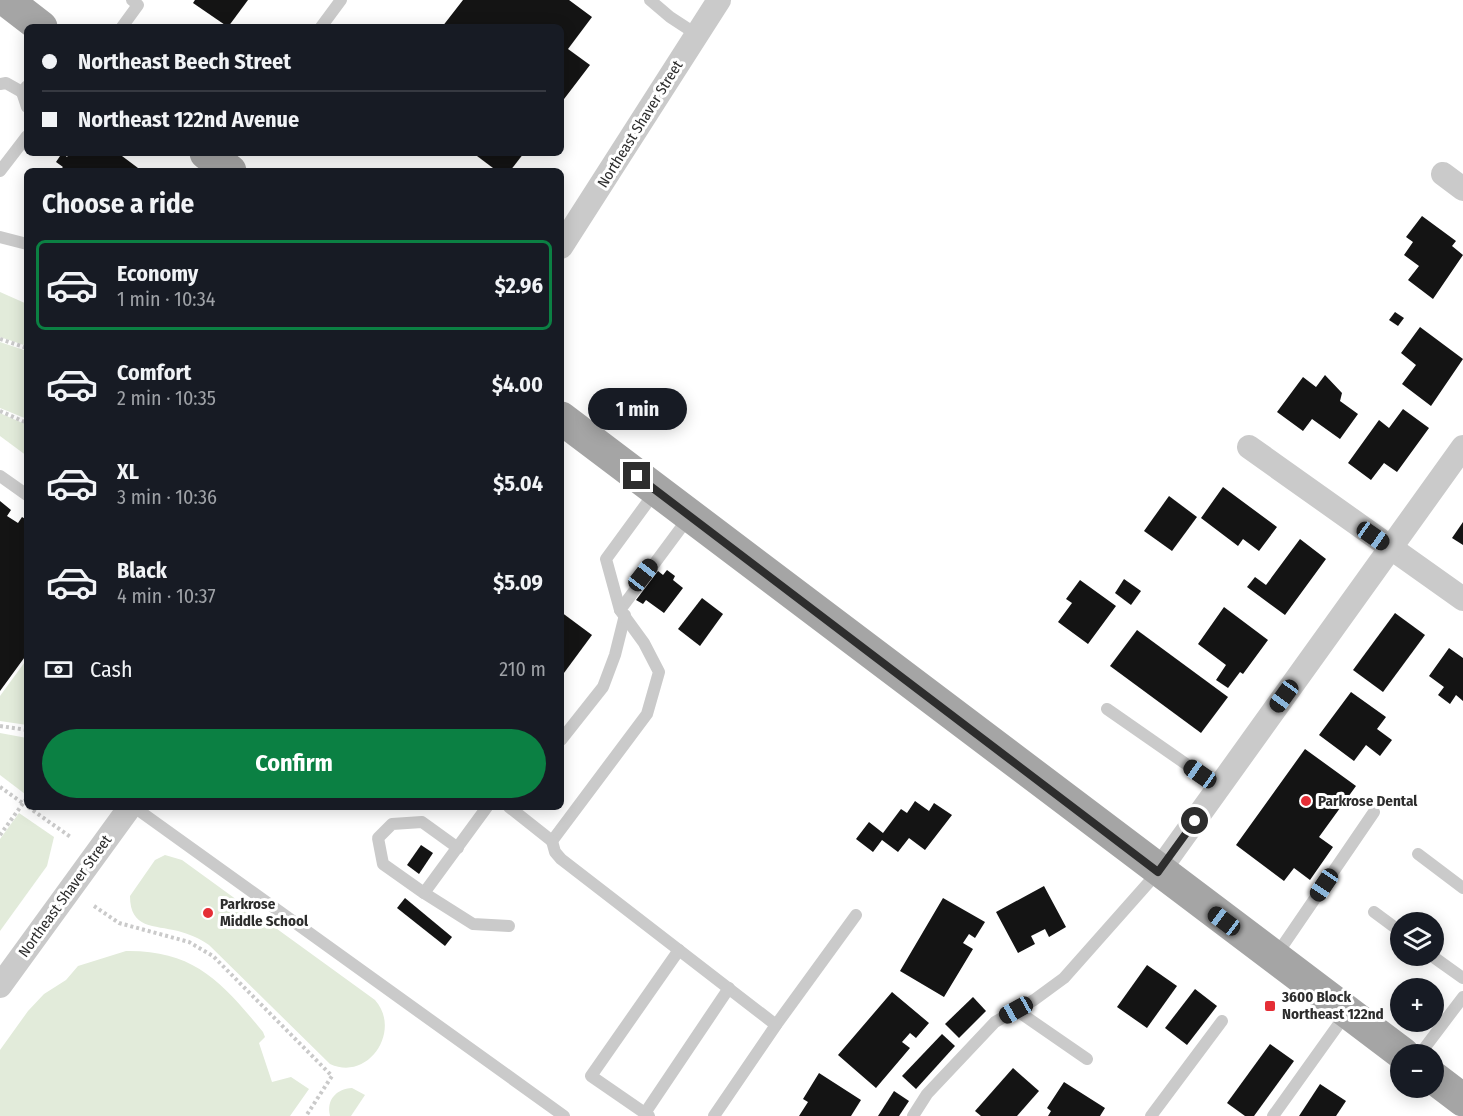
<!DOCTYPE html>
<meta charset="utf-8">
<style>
:root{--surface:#171b24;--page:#20242c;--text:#f1f3f6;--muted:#9ea1a6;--line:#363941;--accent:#0b8043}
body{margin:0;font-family:"Fira Sans Condensed",sans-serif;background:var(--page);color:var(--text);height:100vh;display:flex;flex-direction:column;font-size:22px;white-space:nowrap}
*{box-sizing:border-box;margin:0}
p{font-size:20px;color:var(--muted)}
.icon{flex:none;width:33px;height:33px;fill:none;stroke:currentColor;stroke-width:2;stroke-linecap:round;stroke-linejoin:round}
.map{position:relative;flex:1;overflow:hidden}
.details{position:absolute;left:24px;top:168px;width:540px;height:642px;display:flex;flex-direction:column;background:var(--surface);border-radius:9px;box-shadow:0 3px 15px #0003}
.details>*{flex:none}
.banner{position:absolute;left:24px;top:24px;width:540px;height:132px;border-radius:9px;box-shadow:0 3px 15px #0003;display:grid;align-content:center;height:132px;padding:0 18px;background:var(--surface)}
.buttons{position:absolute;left:1390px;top:912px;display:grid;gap:12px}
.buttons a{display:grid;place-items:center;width:54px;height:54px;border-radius:50%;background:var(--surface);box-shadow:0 3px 15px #0003;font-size:30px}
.end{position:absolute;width:27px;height:27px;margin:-14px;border:8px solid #2d2d2d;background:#fff;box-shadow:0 0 0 3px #fff}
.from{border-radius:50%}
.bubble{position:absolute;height:42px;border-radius:21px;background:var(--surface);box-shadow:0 3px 15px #0003;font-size:20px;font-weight:700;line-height:42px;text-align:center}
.car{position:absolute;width:18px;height:36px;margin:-18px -9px;border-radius:8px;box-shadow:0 0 4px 2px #0007;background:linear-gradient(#222 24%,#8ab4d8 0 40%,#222 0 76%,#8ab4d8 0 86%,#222 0)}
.banner b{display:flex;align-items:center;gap:21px;height:57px;font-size:22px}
.banner b+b{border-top:2px solid var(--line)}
.banner i{width:15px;height:15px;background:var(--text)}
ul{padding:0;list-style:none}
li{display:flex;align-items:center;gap:18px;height:90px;margin:0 12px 9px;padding:0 6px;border:3px solid transparent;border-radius:9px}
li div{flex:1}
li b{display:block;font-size:22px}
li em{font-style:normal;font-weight:700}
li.active{border-color:var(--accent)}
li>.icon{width:54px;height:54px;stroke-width:1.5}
h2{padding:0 18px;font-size:27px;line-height:72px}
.pay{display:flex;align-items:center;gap:15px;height:66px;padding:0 18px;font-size:22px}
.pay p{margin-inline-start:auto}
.action{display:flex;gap:12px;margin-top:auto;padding:12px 18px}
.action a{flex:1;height:69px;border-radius:36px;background:var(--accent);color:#fff;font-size:24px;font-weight:700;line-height:69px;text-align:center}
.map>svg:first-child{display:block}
</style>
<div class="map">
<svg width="1463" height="1116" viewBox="0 0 1463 1116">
<rect width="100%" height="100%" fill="#fff"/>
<g fill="#e2ebda">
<polygon points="0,292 27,304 27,346 0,337"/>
<polygon points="0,342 27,351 27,419 0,408"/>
<polygon points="0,413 27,425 27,456 0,436"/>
<polygon points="27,659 27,725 0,721 0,696"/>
<polygon points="0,733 27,738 25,794 0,775"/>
<polygon points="19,813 54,837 47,866 0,931 0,839"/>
<path d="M 165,855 L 182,860 L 375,1000 C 402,1030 369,1082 330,1064 L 209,945 C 199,938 189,934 178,931 C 154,925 130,929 130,896 L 155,860 Z"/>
<path d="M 126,951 C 194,950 222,982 263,1032 L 265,1037 L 259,1043 L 272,1082 L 291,1077 L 309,1089 L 290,1116 L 0,1116 L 0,1050 L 28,1011 L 44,994 L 66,980 L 78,966 Z"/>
<path d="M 352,1088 L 365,1095 L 351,1116 L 330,1116 C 326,1100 336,1089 352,1088 Z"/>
</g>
<g fill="#141414">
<polygon points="195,0 248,0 228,27 193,3"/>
<polygon points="463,0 569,0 592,17 568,49 590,65 561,103 561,27 442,27"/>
<polygon points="62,153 67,157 70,153 118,153 142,171 59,171 63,167 56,162"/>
<polygon points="473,153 524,153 510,171 497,171"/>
<polygon points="1422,216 1456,241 1452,246 1463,255 1433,299 1408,280 1419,266 1404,255 1413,242 1406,237"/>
<polygon points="1395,312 1404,318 1398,326 1389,320"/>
<polygon points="1420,327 1463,359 1431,406 1402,384 1416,365 1401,353"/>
<polygon points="1325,375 1342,393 1340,401 1358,414 1340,439 1312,419 1303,431 1277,412 1303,377 1316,387"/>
<polygon points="1403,409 1429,428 1397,472 1384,463 1371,480 1348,463 1379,420 1389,428"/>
<polygon points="1223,487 1277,527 1259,551 1243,539 1238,546 1201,518"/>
<polygon points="1169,496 1197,517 1172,551 1144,531"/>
<polygon points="0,501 11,510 7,516 18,523 22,517 27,520 27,654 0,691"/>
<polygon points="1463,522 1463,545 1452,538"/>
<polygon points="1300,539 1326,559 1285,615 1247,587 1255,577 1266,585"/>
<polygon points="667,570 675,576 673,580 683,588 664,613 646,600 643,604 636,600 658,571 663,575"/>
<polygon points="1124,579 1141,591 1131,605 1115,593"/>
<polygon points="1080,580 1116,606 1088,644 1058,622 1072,603 1066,599"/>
<polygon points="702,598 723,614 700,646 678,629"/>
<polygon points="1224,607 1268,640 1243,674 1240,672 1228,688 1216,680 1226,665 1198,644"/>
<polygon points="561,612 592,635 561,677"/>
<polygon points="1395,613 1425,635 1383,692 1353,670"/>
<polygon points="1137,630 1228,697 1201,733 1110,666"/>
<polygon points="1449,648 1463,658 1463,701 1456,695 1450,704 1438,695 1444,687 1429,676"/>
<polygon points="1351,692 1386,717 1377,729 1392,740 1380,756 1366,745 1354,761 1319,735"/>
<polygon points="1305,749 1356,786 1319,837 1333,847 1310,880 1294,868 1284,881 1236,845"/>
<polygon points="915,801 929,811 934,803 952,815 925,850 909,838 898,852 882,840 873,852 856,839 869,822 883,833 901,809 907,813"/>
<polygon points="421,845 433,853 419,874 407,865"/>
<polygon points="1044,886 1066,927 1049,937 1045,929 1031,936 1035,944 1018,953 996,912"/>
<polygon points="405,898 452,937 445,946 397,908"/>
<polygon points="943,898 985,922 975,938 969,934 963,943 973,949 944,997 900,971"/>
<polygon points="1147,965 1177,986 1147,1028 1117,1007"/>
<polygon points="1195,989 1217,1006 1187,1045 1165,1028"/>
<polygon points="892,992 929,1023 916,1038 910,1033 902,1042 910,1048 876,1088 838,1055"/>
<polygon points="973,997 986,1011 959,1038 945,1024"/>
<polygon points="942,1034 955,1046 916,1089 902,1076"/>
<polygon points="1270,1044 1294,1061 1254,1116 1245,1116 1227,1103"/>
<polygon points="1013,1068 1039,1091 1017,1116 981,1116 975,1111"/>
<polygon points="819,1073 861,1100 851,1116 799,1116 808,1102 803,1099"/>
<polygon points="1064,1082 1105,1108 1100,1116 1048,1116 1051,1111 1047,1108"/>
<polygon points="1320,1084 1346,1101 1336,1116 1299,1116"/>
<polygon points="894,1091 909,1101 899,1116 878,1116"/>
</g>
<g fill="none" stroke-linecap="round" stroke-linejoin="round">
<g stroke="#cacaca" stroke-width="4" stroke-dasharray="3 3" stroke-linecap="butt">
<polyline points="0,339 27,348"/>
<polyline points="0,411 27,423"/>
<polyline points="0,726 27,730"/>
<polyline points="0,787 24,804"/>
<polyline points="28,807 72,838"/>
<polyline points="0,835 27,798"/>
<polyline points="94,906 119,923 189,942 213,956 332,1076 306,1116"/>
</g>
<g stroke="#cacaca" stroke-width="12">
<polyline points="650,0 670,17 696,34"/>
<polyline points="122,27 138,5 132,0"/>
<polyline points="321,27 341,0"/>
<polyline points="0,84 6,83 22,92"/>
<polyline points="27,86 22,92 27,107"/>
<polyline points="0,171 27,136"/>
<polyline points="0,237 27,244"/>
<polyline points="0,476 27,495"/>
<polyline points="620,610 689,517"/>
<polyline points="1107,709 1219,787"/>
<polyline points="561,740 603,687 615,655 625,615"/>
<polyline points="134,807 564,1116"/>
<polyline points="487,807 424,893 473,924 509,926"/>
<polyline points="509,807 552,841 647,714 659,672 644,643 620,610 606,559 655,492"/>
<polyline points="552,841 555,852 561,859 776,1025 714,1116"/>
<polyline points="1418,854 1463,888"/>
<polyline points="424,893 383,864 378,838 392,824 422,822 458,848"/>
<polyline points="1374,912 1401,932"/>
<polyline points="1432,956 1463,978"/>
<polyline points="1275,957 1374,812"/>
<polyline points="1016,1010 1087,1059"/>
<polyline points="776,1025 856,915"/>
<polyline points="1420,1054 1463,997"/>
<polyline points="645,1113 729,988"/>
<polyline points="649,1116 591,1076 679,950"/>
<polyline points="913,1116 927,1094 995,1022 1034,1000 1064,978 1158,872"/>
<polyline points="1151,1116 1222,1021"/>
<polyline points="1273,1116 1346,1014"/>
</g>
<g stroke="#cacaca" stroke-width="24">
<polyline points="1443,174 1463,189"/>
<polyline points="561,247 719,0"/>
<polyline points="1249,447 1463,599"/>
<polyline points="1158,872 1463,447"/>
<polyline points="0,986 130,807"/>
</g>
<g stroke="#a5a5a5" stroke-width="33">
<polyline points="6,0 41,27"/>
<polyline points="206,153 230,171"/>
<polyline points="561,418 1403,1054"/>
<polyline points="1434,1078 1463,1100"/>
</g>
</g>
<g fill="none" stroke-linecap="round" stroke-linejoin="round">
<polyline stroke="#2d2d2d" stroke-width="8" points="637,476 1158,872 1195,821"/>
</g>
<g fill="#e52e36" stroke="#fff" stroke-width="2">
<circle cx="1306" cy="801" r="6"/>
<circle cx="208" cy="913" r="6"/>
<rect x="1264" y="1000" width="12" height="12" rx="3"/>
</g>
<g text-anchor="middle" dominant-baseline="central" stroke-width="6" stroke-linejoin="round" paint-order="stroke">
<g font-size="15" fill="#2d2d2d" stroke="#fff">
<text transform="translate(640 124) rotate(-58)">Northeast Shaver Street</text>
<text transform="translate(65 896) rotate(-54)">Northeast Shaver Street</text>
</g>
<g font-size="15" font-weight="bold" fill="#2d2d2d" stroke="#fff" text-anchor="start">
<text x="1318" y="801">Parkrose Dental</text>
<text x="220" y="904">Parkrose<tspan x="220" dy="17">Middle School</tspan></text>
<text x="1282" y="997">3600 Block<tspan x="1282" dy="17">Northeast 122nd</tspan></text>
</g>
</g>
</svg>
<div class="buttons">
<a><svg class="icon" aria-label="layers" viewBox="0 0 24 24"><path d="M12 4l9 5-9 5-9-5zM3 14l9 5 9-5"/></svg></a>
<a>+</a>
<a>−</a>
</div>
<i class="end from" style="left:1195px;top:821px"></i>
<i class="end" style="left:637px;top:476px"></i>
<div class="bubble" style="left:588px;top:388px;width:99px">1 min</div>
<i class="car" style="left:1373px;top:536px;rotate:125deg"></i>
<i class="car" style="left:643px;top:575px;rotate:38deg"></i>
<i class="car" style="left:1284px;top:696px;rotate:216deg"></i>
<i class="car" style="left:1200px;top:774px;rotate:305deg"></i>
<i class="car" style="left:1324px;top:885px;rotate:214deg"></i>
<i class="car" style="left:1224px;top:921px;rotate:307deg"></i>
<i class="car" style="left:1016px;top:1010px;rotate:241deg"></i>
<div class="banner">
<b><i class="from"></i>Northeast Beech Street</b>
<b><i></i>Northeast 122nd Avenue</b>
</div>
<section class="details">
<h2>Choose a ride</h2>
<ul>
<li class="active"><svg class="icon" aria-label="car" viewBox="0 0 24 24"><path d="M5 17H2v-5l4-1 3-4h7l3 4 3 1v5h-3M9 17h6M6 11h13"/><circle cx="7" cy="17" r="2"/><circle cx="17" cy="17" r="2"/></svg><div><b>Economy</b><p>1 min · 10:34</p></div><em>$2.96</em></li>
<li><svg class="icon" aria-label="car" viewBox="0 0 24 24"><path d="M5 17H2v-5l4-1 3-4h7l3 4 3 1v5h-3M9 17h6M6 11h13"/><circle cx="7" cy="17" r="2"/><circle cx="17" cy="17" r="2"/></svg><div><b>Comfort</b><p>2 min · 10:35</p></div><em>$4.00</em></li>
<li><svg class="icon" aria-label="car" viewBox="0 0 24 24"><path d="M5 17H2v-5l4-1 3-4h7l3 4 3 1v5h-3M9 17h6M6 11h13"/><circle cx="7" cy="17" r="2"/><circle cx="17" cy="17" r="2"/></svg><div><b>XL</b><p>3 min · 10:36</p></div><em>$5.04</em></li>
<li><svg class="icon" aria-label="car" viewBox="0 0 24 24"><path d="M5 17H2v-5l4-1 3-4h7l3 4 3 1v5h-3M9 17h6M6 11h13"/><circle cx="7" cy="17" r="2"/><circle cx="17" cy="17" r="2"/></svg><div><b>Black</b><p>4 min · 10:37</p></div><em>$5.09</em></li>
</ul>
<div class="pay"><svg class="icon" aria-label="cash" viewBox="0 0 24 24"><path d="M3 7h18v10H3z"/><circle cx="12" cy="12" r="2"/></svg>Cash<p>210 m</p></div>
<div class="action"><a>Confirm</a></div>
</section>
</div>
